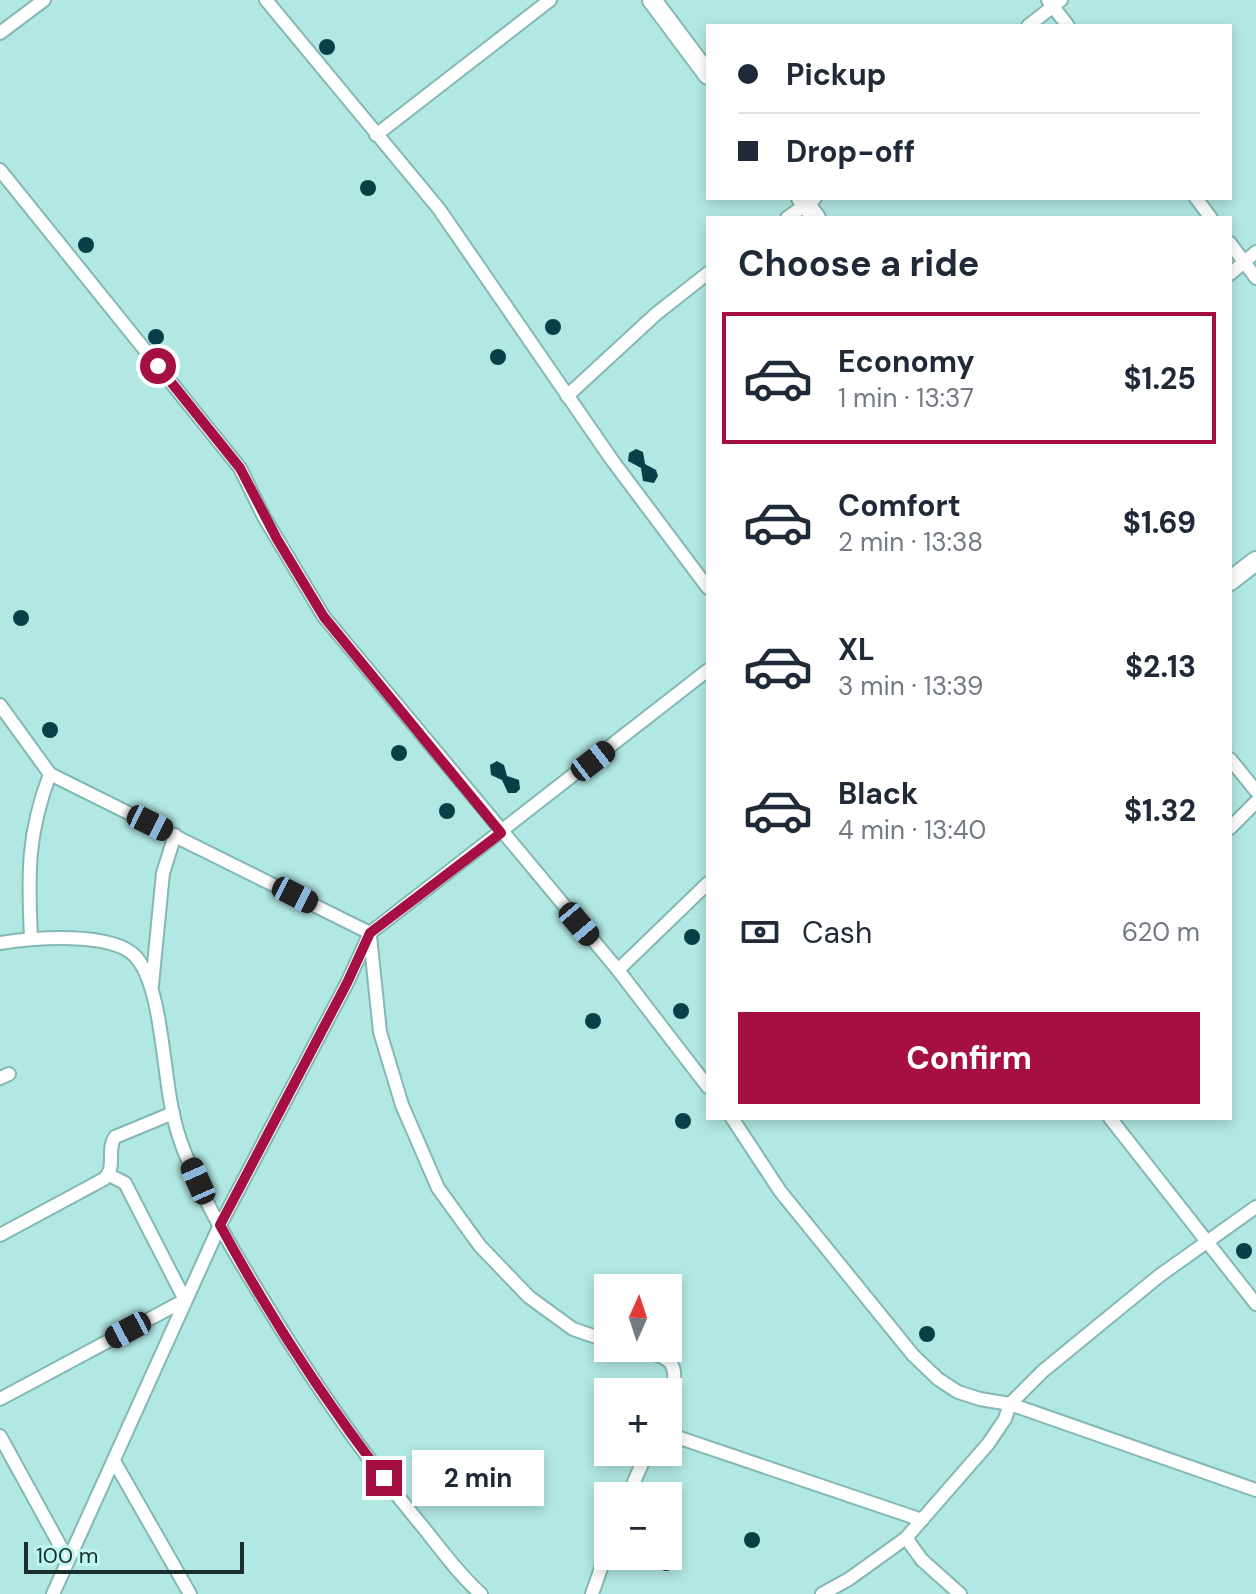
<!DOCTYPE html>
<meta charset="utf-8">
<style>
:root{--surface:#fff;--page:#f2f2f3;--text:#1f2937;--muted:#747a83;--line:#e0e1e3;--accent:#a60f43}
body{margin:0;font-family:"DM Sans",sans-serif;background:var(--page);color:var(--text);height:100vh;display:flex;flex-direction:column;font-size:30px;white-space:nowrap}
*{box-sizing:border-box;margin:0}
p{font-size:26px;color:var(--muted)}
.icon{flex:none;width:44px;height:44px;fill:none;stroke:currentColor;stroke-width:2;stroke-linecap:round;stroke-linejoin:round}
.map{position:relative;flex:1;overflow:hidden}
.panel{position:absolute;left:706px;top:216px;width:526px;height:904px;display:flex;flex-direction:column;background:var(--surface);border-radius:0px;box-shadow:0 4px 12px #0003}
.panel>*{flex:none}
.top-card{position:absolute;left:706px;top:24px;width:526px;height:176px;border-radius:0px;box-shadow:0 4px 12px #0003;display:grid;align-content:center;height:176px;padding:0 32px;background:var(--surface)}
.needle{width:52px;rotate:3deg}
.tools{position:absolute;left:594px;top:1274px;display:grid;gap:16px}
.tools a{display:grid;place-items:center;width:88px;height:88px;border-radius:0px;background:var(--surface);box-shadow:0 4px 12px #0003;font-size:40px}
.scale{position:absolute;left:24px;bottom:20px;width:220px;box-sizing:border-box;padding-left:8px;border:4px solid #192f2d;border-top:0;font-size:22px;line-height:28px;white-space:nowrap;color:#192f2d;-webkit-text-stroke:6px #bff6f1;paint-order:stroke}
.end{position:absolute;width:36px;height:36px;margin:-18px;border:10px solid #a60f43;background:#fff;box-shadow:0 0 0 4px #fff}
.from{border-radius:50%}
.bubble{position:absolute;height:56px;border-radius:0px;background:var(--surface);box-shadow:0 4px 12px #0003;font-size:26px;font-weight:700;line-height:56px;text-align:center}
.car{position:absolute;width:24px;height:48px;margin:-24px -12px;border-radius:10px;box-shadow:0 0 6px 2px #0007;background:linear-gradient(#222 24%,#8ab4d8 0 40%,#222 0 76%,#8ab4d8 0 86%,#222 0)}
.top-card b{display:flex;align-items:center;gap:28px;height:76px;font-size:30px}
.top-card b+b{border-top:2px solid var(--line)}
.top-card i{width:20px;height:20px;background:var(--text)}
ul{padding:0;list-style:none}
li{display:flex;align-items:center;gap:24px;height:132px;margin:0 16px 12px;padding:0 16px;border:4px solid transparent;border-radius:0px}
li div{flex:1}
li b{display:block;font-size:30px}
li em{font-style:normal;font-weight:700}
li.current{border-color:var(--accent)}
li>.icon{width:72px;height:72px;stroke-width:1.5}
h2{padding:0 32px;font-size:36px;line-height:96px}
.pay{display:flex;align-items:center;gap:20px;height:88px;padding:0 32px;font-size:30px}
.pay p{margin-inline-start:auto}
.button{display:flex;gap:16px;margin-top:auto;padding:16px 32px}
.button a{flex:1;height:92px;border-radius:0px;background:var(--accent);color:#fff;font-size:32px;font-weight:700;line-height:92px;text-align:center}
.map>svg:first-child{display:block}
</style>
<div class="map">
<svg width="1256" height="1594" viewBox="0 0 1256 1594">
<rect width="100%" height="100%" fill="#b2e8e4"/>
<g fill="#074048">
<circle cx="327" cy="47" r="8"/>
<circle cx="368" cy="188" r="8"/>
<circle cx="86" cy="245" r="8"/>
<circle cx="553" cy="327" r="8"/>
<circle cx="156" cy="337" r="8"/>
<circle cx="498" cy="357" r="8"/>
<polygon points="636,449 643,452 645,464 656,470 658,476 654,483 643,481 641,468 628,461 629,453"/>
<circle cx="21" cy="618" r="8"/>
<circle cx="50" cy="730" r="8"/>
<circle cx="399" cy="753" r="8"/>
<polygon points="497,761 504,765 507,776 519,780 520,789 516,793 508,793 502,780 491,775 490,765"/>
<circle cx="447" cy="811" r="8"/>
<circle cx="692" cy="937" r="8"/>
<circle cx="681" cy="1011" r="8"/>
<circle cx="593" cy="1021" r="8"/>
<circle cx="683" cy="1121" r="8"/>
<circle cx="1244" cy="1251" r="8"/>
<circle cx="927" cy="1334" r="8"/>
<circle cx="752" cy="1540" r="8"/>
<circle cx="666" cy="1563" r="8"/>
</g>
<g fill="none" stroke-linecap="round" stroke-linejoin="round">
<g stroke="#83b8b4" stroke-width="16">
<g id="street">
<polyline points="266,0 439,209 612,460 708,588"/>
<polyline points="1048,0 1068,26"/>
<polyline points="1028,26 1061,0"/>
<polyline points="0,33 44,0"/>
<polyline points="376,135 550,0"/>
<polyline points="0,170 240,468 264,517 324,617 618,970 708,1087"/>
<polyline points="1196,198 1211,218"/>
<polyline points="787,218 815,198"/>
<polyline points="1230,243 1256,278"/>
<polyline points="1230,274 1256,252"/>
<polyline points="567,396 656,314 708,273"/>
<polyline points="0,705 50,774 370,933"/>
<polyline points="1230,759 1256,791"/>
<polyline points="1230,828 1256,802"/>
<polyline points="370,936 380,1032 402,1105 438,1188 480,1246 529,1297 573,1329 608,1341"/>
<path d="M 31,938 C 28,875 27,834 50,774"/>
<path d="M 0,943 C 32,938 111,931 135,956 C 162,984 163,1074 173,1114 C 175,1125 179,1137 183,1148 C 202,1199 231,1247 259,1293 C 307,1373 358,1449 418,1521 C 438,1545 457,1573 481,1594"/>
<polyline points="618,970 708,883"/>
<polyline points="152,985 163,873 175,835"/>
<polyline points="0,1078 9,1074"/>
<polyline points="732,1118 780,1191 913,1355 938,1379 958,1392 980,1399 1010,1404 1256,1490"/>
<polyline points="1110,1118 1256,1304"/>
<path d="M 0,1235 L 104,1179 C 117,1168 106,1150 115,1137 L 173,1113"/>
<path d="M 630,1348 C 666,1356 685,1358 668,1401"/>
<polyline points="0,1399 185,1300 125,1183 109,1175"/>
<polyline points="668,1434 922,1520"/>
<polyline points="0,1436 68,1560"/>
<polyline points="114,1461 190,1594"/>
<polyline points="628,1496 647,1452"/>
<polyline points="906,1538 922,1560 960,1594"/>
<polyline points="53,1594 220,1225 347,983 370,933 708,670"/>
<polyline points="592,1594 608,1548"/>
<polyline points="822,1594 849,1579 906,1538 988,1444 1005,1419 1010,1404 1043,1371 1159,1276 1256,1207"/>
</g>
</g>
<g stroke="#83b8b4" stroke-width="22">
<g id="secondary">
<polyline points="652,0 708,75"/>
<polyline points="801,198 816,218"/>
<polyline points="1230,581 1256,561"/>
</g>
</g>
<use href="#street" stroke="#fff" stroke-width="12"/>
<use href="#secondary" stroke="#fff" stroke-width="18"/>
</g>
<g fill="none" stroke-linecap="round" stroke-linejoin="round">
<path stroke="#a60f43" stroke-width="10" d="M 158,366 L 240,468 L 277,539 L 324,617 L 501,833 L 370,933 L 347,983 L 220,1225 C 268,1314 323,1398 384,1478"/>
</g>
</svg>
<div class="tools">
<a><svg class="needle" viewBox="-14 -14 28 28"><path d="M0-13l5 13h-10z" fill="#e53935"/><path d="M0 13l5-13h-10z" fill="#747a83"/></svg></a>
<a>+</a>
<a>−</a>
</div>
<div class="scale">100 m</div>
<i class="end from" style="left:158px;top:366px"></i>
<i class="end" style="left:384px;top:1478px"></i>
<div class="bubble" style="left:412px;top:1450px;width:132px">2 min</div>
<i class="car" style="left:593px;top:761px;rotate:52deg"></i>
<i class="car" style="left:150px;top:823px;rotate:116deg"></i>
<i class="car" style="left:295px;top:895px;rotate:117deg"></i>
<i class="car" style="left:579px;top:924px;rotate:140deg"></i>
<i class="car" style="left:198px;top:1181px;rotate:336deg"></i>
<i class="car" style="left:128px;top:1330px;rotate:242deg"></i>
<div class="top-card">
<b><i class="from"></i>Pickup</b>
<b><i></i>Drop-off</b>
</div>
<section class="panel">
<h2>Choose a ride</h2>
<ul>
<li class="current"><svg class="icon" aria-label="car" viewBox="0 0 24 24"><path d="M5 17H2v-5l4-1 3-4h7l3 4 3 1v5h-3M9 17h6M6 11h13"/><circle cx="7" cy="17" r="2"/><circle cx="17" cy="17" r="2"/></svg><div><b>Economy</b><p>1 min · 13:37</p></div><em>$1.25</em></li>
<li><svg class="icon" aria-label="car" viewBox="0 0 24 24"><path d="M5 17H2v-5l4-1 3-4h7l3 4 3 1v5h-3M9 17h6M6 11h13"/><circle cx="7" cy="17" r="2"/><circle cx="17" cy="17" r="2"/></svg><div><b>Comfort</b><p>2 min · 13:38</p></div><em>$1.69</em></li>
<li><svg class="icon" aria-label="car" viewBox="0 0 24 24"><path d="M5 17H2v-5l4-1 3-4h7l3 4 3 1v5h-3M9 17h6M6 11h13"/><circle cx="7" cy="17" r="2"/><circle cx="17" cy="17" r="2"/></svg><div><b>XL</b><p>3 min · 13:39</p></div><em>$2.13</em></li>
<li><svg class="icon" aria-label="car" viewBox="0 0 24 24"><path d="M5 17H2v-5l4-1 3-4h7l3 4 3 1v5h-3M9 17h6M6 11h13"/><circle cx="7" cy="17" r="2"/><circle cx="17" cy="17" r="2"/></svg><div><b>Black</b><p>4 min · 13:40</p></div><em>$1.32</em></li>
</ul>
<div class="pay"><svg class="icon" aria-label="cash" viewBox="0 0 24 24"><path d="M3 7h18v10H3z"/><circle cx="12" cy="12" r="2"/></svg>Cash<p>620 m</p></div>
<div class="button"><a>Confirm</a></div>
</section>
</div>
